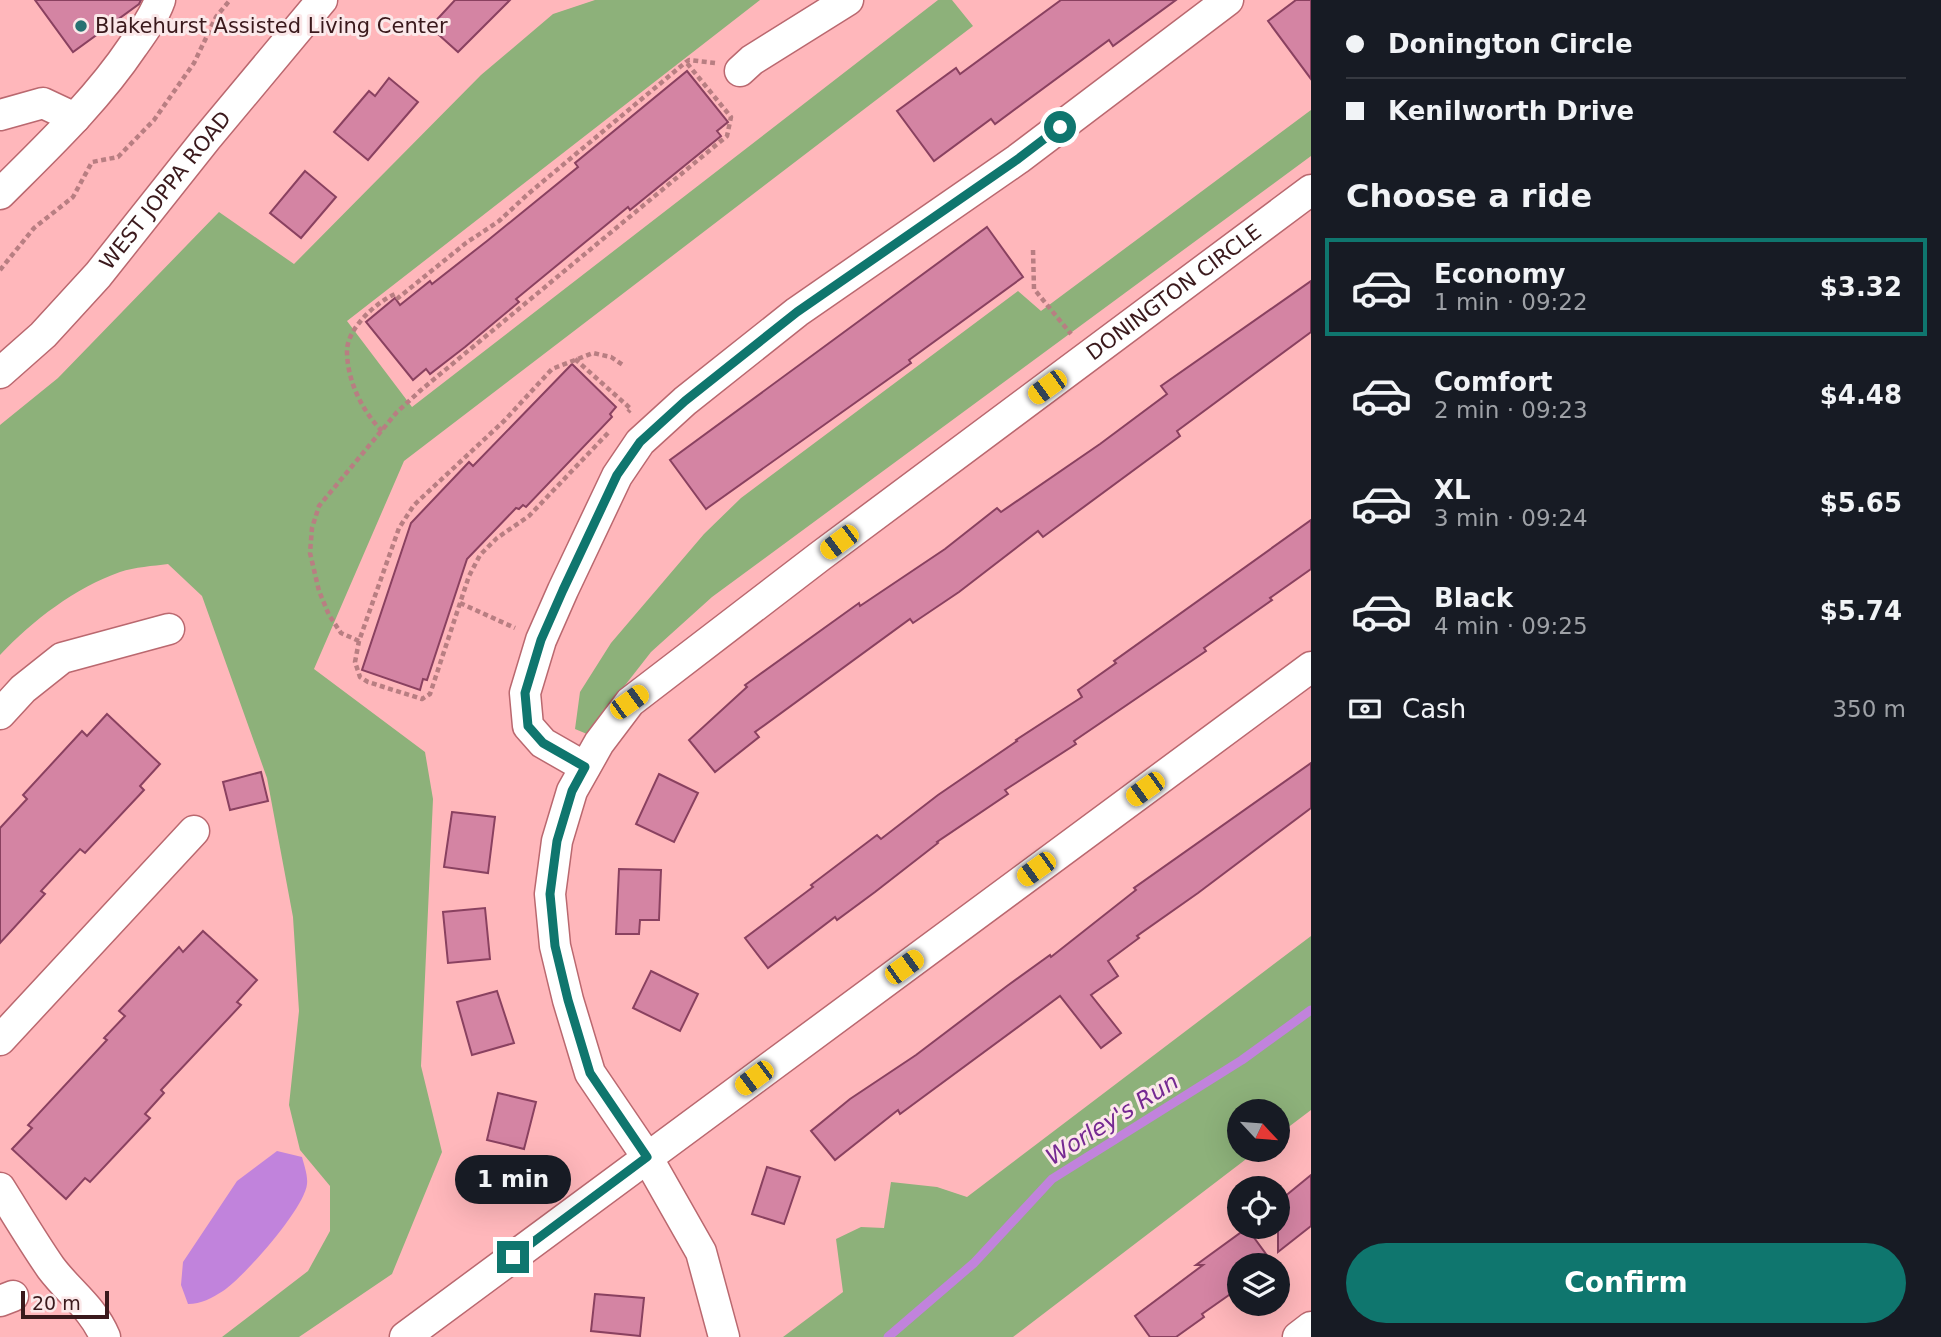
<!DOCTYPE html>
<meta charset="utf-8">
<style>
:root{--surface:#171b24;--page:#20242c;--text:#f1f3f6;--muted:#9ea1a6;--line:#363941;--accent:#0f766e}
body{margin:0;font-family:"DejaVu Sans",sans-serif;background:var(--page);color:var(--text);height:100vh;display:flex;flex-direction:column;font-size:26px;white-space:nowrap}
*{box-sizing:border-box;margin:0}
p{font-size:23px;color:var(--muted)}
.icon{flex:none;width:38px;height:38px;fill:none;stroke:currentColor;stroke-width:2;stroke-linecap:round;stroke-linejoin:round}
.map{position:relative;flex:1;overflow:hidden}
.details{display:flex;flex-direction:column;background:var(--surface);width:630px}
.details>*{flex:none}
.guide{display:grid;align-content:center;height:154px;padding:0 35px;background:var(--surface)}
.needle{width:46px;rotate:116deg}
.tools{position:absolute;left:1227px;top:1099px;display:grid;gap:14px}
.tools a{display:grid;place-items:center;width:63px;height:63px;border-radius:50%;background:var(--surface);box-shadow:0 7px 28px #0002;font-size:35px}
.scale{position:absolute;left:21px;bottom:18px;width:88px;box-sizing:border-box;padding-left:7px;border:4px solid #3a191c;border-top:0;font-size:19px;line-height:24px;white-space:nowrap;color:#3a191c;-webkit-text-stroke:5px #fbe8e9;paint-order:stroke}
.end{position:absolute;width:32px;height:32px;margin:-16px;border:9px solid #0f766e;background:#fff;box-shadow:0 0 0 4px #fff}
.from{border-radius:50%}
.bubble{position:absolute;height:49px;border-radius:24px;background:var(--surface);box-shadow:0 7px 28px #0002;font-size:23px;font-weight:600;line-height:49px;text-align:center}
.car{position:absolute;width:21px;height:42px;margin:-21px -10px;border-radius:9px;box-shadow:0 0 5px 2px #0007;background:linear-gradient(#f5c518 24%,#345 0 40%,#f5c518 0 76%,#345 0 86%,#f5c518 0)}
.guide b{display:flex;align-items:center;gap:24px;height:66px;font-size:26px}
.guide b+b{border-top:2px solid var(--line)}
.guide i{width:18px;height:18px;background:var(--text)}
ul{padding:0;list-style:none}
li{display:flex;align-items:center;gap:21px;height:98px;margin:0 14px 10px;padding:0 21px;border:4px solid transparent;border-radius:0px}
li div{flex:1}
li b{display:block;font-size:26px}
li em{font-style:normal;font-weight:600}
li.active{border-color:var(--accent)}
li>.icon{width:63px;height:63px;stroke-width:1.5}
h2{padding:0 35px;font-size:32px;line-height:84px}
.pay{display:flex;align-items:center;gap:18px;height:77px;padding:0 35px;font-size:26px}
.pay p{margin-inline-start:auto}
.action{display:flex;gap:14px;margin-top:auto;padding:14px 35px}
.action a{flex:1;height:80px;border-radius:42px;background:var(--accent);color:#fff;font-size:28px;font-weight:600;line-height:80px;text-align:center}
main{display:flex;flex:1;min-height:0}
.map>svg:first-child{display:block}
</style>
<main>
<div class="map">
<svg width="1311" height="1337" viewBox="0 0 1311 1337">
<rect width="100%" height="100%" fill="#ffb7bb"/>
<g fill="#8db17a">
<path d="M 595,0 L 760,0 L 347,321 L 412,407 L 938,0 L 952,0 L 973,26 L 404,461 L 314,669 L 425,752 L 433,799 L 421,1066 L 442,1152 L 392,1274 L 299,1337 L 222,1337 L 308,1271 L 330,1231 L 330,1186 L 300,1150 L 289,1105 L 299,1011 L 293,917 L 267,778 L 202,596 L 168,564 C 153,566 135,567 120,572 C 75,588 33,620 0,655 L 0,425 L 58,378 L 219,212 L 294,264 L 481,75 L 553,14 Z"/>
<polygon points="1311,110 1311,156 712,597 651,652 587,734 575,729 580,692 611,643 704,534 741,498 1018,291 1041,311"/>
<polygon points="1311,936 1311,1110 1278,1135 1278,1111 1239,1111 1239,1150 1258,1150 1013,1337 783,1337 843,1292 836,1239 861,1227 884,1228 891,1182 937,1187 967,1197"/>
</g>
<path fill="#c183dc" d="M 277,1151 L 302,1157 C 304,1165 308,1175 307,1184 C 305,1208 244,1277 223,1291 C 212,1298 201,1304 188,1304 L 181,1285 L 183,1262 L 237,1181 Z"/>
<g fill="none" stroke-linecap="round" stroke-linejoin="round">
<polyline stroke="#c183dc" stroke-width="9" points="888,1337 974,1263 1052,1179 1242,1060 1311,1010"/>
</g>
<g fill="#d484a3" stroke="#8a4160" stroke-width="2">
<polygon points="35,0 141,0 139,4 73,52"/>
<polygon points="455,0 510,0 458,52 430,27"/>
<polygon points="1061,0 1176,0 1113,46 1109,40 995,124 991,119 934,161 897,111 956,68 960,74"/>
<polygon points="1296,0 1311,0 1311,79 1268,21"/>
<polygon points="687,71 728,122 717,131 721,136 630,210 628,207 516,299 519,302 465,347 430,374 426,369 413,380 366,322 395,298 400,305 430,281 432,284 487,241 578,167 575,163"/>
<polygon points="389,78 418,102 368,160 334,132 369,91 375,96"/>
<polygon points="305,171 336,197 301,238 270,213"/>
<polygon points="987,227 1023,277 909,360 911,363 706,509 670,460"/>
<polygon points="1311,281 1311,332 1177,431 1180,436 1043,537 1038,531 959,592 913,623 910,619 755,732 759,737 715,772 689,740 747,687 745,685 859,603 860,606 945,549 997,508 1001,512 1100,444 1167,394 1161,386"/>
<polygon points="572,364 616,407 610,414 612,417 526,507 523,505 519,509 516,508 467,559 427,680 423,679 420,690 362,670 411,523 469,462 473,466"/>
<polygon points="1311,520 1311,569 1270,598 1272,600 1204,648 1206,651 1074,741 1076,744 1005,790 1008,794 937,842 938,843 875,892 837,920 835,917 768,968 745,938 813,887 811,885 877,835 881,839 938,795 1017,741 1016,740 1082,697 1078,690 1116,663 1114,661"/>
<polygon points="107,714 160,764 140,786 144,790 85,853 80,849 41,891 45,894 0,943 0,828 27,799 23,795 82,731 87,736"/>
<polygon points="1311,763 1311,808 1198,893 1137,936 1139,938 1108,961 1118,976 1091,995 1121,1033 1101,1048 1060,996 900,1114 898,1110 835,1160 811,1131 850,1099 916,1055 1007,986 1050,955 1051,957 1136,890 1134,888"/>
<polygon points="261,772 268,801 230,810 223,782"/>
<polygon points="659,774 698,793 674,842 636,824"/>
<polygon points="452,812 495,817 488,873 444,867"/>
<polygon points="619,869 661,870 659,920 640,920 639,934 616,934"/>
<polygon points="485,908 490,959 448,963 443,912"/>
<polygon points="203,931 257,980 237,1002 241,1005 161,1090 164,1093 145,1114 150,1118 90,1182 85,1178 66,1199 12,1149 32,1128 28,1125 107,1040 104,1038 125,1016 119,1011 179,947 183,952"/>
<polygon points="651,971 698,994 680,1031 633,1008"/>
<polygon points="497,991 514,1043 472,1055 457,1002"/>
<polygon points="498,1093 536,1102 524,1149 487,1140"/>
<polygon points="767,1167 800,1177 784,1224 752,1214"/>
<polygon points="1311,1175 1311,1226 1278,1252 1278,1202"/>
<polygon points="1247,1228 1274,1265 1239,1265 1239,1288 1202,1314 1204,1317 1176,1337 1150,1337 1135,1316 1203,1265 1196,1265"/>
<polygon points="595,1294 644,1298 640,1336 591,1331"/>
</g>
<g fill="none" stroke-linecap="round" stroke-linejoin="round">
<g stroke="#ba686f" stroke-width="33">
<g id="minor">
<polyline points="740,71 752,60 848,0"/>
<polyline points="0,115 43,103 75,118"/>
<path d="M 0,194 C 47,147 96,101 133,46 C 143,32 154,17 160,0"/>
<path id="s1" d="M 0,373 L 43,335 L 98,275 L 206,139 L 322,0"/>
<polyline points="0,714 23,689 62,658 169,629"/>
<polyline points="585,767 543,743 528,726 525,693 541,640 563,590 617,476 640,442 685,401 797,312 1018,159 1228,0"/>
<polyline points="0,1040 194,831"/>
<path d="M 0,1188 C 17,1215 33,1242 51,1268 C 69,1292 93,1308 105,1337"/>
<polyline points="0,1301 13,1296"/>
<polyline points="405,1337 1311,667"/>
<path id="s2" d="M 724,1337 L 701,1252 L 647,1157 L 590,1073 L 568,1000 L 555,946 L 550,894 L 557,841 L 572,791 L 599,743 L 630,702 L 819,557 L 1311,190"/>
<polyline points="1298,1337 1311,1327"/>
</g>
</g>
<g stroke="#b87e82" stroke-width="4.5" stroke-dasharray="5 3.5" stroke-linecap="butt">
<polyline points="1033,250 1034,289 1071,334"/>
<polyline points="0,270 34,228 73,197 92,162 118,157 154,120 194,63 216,17 230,0"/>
<polyline points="575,359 631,409 628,412"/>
<path d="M 382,431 C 362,411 347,380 347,351 C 347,329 375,303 395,294 L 398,298 L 466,243 L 499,221 L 528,194 L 686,62 L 689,60 L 715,63"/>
<polyline points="608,433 529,516 497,538 480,555 469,576 430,694 422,699 368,682 360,677 355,662 359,641 399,528 414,505 505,420 552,369 593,353 611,357 623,365"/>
<polyline points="460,603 515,628"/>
<polyline points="359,641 341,633 329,615 319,591 310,553 312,528 319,506 397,412 421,390 727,136 731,117 686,62"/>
</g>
<use href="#minor" stroke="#fff" stroke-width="30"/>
</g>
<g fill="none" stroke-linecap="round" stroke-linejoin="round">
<polyline stroke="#0f766e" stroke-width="9" points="513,1257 647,1157 590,1073 568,1000 555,946 550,894 557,841 572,791 585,767 543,743 528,726 525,693 541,640 563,590 617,475 640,442 685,401 797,312 1018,159 1060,127"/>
</g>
<circle fill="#277272" stroke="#fbe8e9" stroke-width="2.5" cx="81" cy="26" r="7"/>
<g text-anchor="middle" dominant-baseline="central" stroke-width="6" stroke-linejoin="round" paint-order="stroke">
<g font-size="21" fill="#3a191c" stroke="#fbe8e9" text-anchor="start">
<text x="95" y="26">Blakehurst Assisted Living Center</text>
</g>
<g font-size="21" fill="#3a191c" stroke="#fbe8e9">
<text stroke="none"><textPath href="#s1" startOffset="247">WEST JOPPA ROAD</textPath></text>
<text stroke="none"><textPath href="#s2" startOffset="1376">DONINGTON CIRCLE</textPath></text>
</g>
<g font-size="23" font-style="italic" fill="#752992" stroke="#fbe8e9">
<text transform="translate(1112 1119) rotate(-32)">Worley's Run</text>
</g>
</g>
</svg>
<div class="tools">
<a><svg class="needle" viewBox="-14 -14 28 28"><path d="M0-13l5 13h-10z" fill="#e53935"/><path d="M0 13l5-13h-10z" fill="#9ea1a6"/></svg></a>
<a><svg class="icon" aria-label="locate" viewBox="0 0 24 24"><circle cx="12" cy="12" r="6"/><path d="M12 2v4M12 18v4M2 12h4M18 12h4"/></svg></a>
<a><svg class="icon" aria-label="layers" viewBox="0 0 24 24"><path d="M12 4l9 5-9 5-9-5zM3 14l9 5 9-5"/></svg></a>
</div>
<div class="scale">20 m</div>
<i class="end from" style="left:1060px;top:127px"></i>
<i class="end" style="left:513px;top:1257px"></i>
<div class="bubble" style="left:455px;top:1155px;width:116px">1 min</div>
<i class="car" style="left:1047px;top:387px;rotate:234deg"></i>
<i class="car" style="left:839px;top:542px;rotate:233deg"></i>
<i class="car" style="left:629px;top:702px;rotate:54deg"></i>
<i class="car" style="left:1145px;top:789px;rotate:234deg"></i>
<i class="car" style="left:1036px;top:869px;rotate:234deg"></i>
<i class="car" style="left:904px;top:967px;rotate:54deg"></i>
<i class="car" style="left:754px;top:1078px;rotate:233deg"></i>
</div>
<section class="details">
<div class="guide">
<b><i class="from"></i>Donington Circle</b>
<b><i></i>Kenilworth Drive</b>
</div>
<h2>Choose a ride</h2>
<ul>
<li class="active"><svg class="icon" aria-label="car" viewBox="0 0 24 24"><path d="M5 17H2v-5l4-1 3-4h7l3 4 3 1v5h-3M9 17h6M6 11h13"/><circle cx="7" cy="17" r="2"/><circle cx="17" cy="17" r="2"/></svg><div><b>Economy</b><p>1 min · 09:22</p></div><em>$3.32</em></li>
<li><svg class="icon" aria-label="car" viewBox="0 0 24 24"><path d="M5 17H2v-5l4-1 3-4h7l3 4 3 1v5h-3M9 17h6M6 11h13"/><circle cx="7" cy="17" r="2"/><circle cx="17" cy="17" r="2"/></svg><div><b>Comfort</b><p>2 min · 09:23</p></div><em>$4.48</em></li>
<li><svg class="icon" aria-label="car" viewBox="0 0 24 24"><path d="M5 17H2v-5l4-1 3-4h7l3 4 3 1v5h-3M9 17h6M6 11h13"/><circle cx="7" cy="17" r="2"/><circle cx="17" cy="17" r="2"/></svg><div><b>XL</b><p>3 min · 09:24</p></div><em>$5.65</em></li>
<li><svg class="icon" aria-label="car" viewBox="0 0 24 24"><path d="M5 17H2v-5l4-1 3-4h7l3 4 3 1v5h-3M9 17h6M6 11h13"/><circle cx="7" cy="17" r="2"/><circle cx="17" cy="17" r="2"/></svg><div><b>Black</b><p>4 min · 09:25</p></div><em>$5.74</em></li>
</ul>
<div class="pay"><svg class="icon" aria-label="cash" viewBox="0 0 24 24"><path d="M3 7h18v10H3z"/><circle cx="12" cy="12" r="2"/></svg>Cash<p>350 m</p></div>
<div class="action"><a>Confirm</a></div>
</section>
</main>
